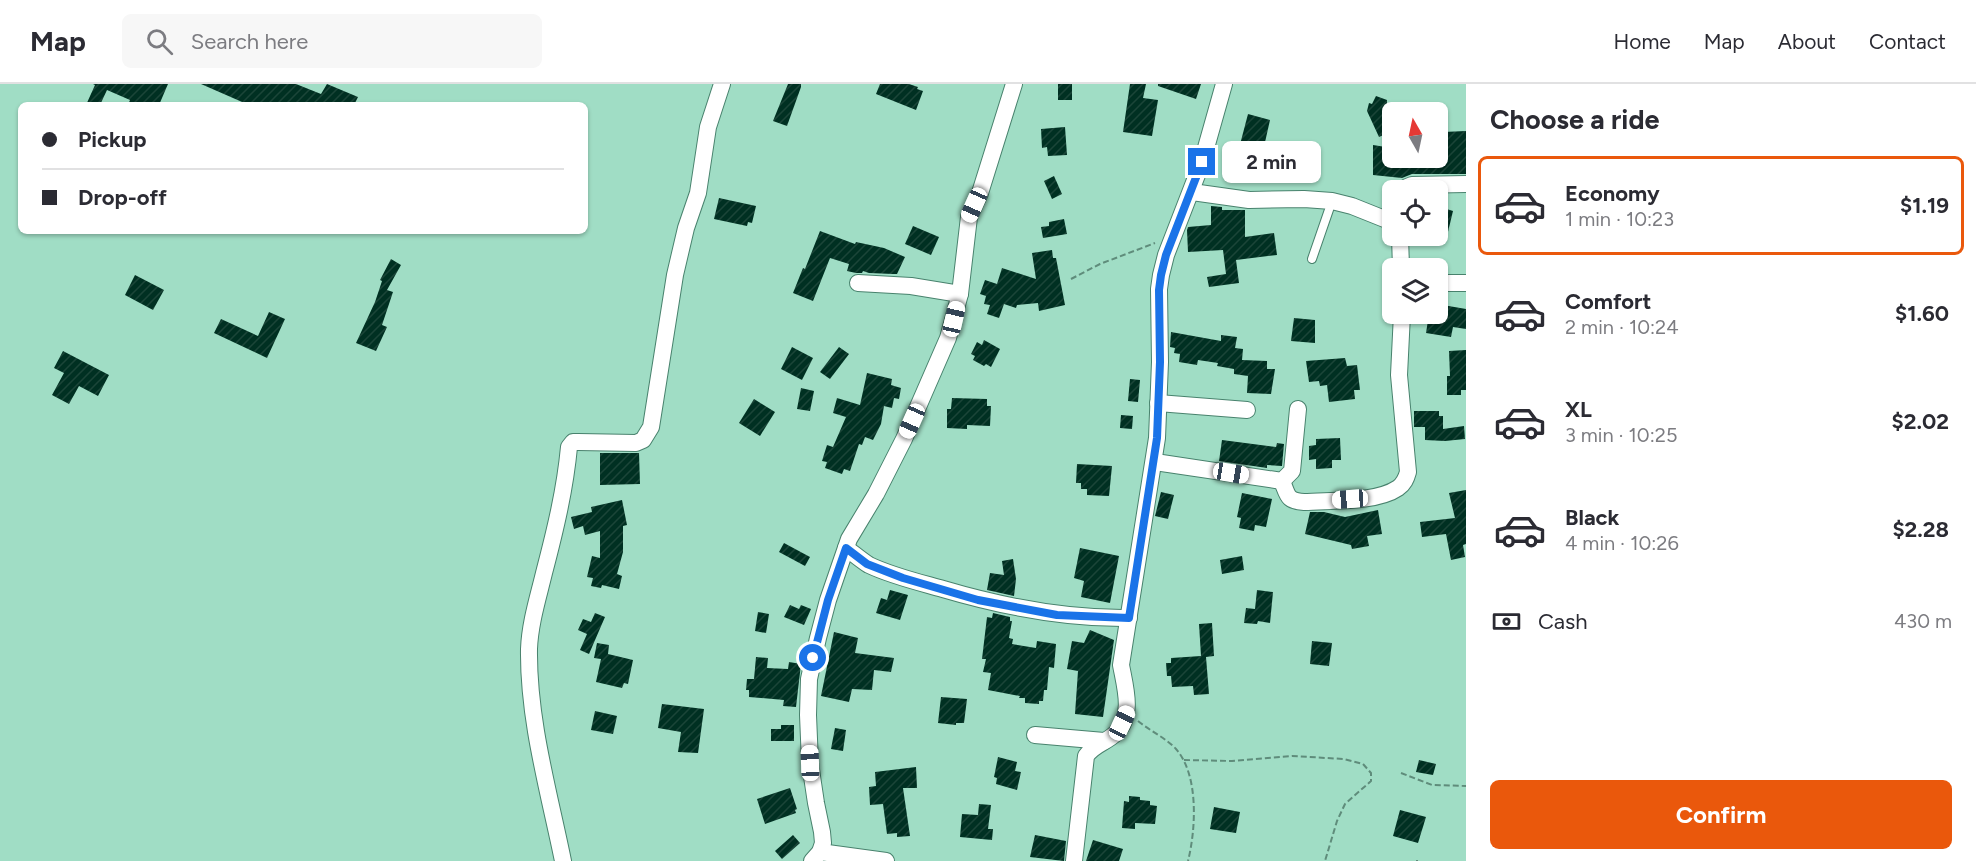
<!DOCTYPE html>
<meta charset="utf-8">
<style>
:root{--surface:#fff;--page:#f7f7f7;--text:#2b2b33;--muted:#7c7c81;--line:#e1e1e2;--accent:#ea580c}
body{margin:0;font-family:Figtree,sans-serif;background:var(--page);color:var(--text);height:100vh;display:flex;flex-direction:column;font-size:22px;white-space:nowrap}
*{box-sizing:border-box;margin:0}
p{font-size:20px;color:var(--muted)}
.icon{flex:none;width:33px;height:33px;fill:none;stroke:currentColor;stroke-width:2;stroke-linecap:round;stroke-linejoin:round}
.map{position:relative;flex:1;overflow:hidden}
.panel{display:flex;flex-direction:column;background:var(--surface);width:510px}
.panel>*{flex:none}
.guide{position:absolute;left:18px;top:18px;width:570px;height:132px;border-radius:9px;box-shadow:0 2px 4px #0004;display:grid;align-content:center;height:132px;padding:0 24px;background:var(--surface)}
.needle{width:39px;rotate:351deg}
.fabs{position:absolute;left:1382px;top:18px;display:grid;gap:12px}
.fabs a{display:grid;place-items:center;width:66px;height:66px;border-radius:9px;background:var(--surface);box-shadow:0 2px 4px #0004;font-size:30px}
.end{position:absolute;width:27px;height:27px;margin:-14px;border:8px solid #1a73e8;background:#fff;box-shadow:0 0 0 3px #fff}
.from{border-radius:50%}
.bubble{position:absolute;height:42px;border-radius:9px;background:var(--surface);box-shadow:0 2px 4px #0004;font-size:20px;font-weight:700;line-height:42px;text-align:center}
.car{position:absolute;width:18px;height:36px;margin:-18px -9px;border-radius:8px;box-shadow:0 0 4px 2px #0007;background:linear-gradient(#fff 24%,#345 0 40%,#fff 0 76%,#345 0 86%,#fff 0)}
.guide b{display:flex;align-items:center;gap:21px;height:57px;font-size:22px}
.guide b+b{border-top:2px solid var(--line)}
.guide i{width:15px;height:15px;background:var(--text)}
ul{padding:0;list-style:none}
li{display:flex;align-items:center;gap:18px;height:99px;margin:0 12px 9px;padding:0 12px;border:3px solid transparent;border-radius:9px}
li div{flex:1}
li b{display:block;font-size:22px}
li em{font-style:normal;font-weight:700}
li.selected{border-color:var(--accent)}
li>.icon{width:54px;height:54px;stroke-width:1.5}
h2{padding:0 24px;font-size:27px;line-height:72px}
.pay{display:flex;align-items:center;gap:15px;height:66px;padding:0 24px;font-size:22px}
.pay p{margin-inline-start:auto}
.button{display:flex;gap:12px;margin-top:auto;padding:12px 24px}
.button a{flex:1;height:69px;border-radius:9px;background:var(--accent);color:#fff;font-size:24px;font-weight:700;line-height:69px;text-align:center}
header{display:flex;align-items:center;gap:36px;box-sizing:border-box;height:84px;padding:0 30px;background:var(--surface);border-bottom:2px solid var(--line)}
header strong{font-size:28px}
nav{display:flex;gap:33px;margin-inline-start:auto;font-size:21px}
.search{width:420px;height:54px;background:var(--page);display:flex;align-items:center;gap:15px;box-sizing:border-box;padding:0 21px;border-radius:9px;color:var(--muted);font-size:22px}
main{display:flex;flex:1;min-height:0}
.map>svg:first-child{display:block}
</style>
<header>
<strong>Map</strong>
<div class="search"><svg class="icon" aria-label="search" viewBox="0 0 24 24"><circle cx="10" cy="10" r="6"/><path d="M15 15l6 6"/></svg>Search here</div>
<nav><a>Home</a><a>Map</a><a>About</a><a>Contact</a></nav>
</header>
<main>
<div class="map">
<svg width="1466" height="777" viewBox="0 0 1466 777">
<defs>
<pattern id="building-hatch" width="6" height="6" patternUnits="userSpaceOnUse" patternTransform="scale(1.5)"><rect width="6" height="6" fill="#003022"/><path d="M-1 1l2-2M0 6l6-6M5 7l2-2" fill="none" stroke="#1b4538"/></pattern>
</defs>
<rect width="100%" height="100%" fill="#a0ddc5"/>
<g fill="url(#building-hatch)">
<polygon points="93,0 168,0 159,21 128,21 130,16 107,6 100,21 86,21 95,1"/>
<polygon points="201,0 296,0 321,10 327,0 358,13 354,21 249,21"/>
<polygon points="788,0 801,0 801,3 787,42 773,37"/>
<polygon points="880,0 909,0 918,3 917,5 923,7 916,26 876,10"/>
<rect x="1058" y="0" width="14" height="16"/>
<polygon points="1130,0 1146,0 1143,14 1158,16 1152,52 1123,48"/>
<polygon points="1158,0 1201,0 1196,15 1158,2"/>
<polygon points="1376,12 1387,16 1387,26 1392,36 1392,47 1379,53 1367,27 1369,19 1372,20"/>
<polygon points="1248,30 1270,36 1261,76 1237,72"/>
<polygon points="1065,43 1067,71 1048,72 1047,63 1042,64 1041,45"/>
<polygon points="1466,47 1466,90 1412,90 1402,94 1373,91 1373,61 1392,64 1392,74 1446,72 1443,48"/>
<polygon points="1054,92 1062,110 1052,115 1044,97"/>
<polygon points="719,114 756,122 752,139 748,138 747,142 714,135"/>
<polygon points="1211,122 1222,123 1222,126 1245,126 1245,153 1274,149 1277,171 1236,176 1239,199 1209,203 1207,193 1226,190 1223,166 1188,168 1187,146 1188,143 1211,141"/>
<polygon points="1437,122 1453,127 1446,156 1437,154"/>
<polygon points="1064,135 1067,150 1043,154 1041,143 1049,142 1049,138"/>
<polygon points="913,142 939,153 931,171 905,160"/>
<polygon points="820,147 855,160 856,158 884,164 905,173 897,190 893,190 869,189 863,187 862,189 856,189 847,187 849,180 830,174 813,217 793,209 803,184 805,185"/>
<polygon points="1052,166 1053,174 1056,174 1065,221 1039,227 1038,219 1017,221 1016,224 1004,220 999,234 987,230 990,221 984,220 986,212 980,210 985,196 997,200 1002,184 1036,195 1032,169"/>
<polygon points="391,175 401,181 387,206 393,208 382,241 387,243 376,267 356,259 375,218 382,197 380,196"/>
<polygon points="135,191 164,206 153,226 125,211"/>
<polygon points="1437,220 1466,225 1466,245 1453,243 1451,253 1426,249 1429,230 1437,230"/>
<polygon points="269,228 285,235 267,274 214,249 221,235 258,252"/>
<polygon points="1294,234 1315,236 1315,259 1291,257"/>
<polygon points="1171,248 1221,257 1221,251 1237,253 1235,264 1243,265 1242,276 1267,277 1267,285 1275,285 1271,310 1247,309 1248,292 1234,290 1234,285 1217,282 1218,279 1198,276 1197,281 1179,278 1180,270 1174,269 1175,264 1170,263"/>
<polygon points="984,256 1000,265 991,283 986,280 984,282 973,276 975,272 971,270 977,258 982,261"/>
<polygon points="792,263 813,274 802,296 781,285"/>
<polygon points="839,263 849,270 830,295 820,288"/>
<polygon points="1466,266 1466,306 1461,306 1461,311 1447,311 1447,292 1450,292 1449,267"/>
<polygon points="63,267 109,291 98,312 79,302 69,320 52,311 64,289 54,284"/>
<polygon points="1345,274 1347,282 1357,281 1360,306 1354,306 1355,315 1329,318 1327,301 1320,302 1319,297 1309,298 1306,277"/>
<polygon points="867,289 892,295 891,301 901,304 899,315 894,314 892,324 884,322 881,340 873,356 865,353 862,361 859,360 850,387 844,385 842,390 825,384 827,378 822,377 827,361 833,363 846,333 833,329 837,314 860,321"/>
<polygon points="1130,295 1140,296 1138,318 1128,317"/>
<polygon points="801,304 814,307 810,327 797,325"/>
<polygon points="952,314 987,315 987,322 991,322 990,342 967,341 967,345 947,344 947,325 951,325"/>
<polygon points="754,315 775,328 760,352 739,339"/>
<polygon points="1414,327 1439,327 1439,332 1443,332 1443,345 1464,342 1465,355 1445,357 1425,356 1425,343 1414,343"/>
<polygon points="1121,331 1133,332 1132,345 1120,344"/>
<polygon points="1340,354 1341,376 1332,376 1332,384 1316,385 1316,375 1309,376 1309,362 1316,361 1316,355"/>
<polygon points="1222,356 1276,363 1277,359 1284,360 1282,382 1267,381 1267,384 1219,377"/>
<polygon points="600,369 639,369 640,400 600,401"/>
<polygon points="1077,380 1112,382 1109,412 1087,411 1087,405 1081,405 1081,399 1076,399"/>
<polygon points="1466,406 1466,460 1463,461 1465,473 1451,476 1446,450 1422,453 1420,438 1455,434 1449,409"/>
<polygon points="1161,408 1174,411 1168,435 1155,432"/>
<polygon points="1242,409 1272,415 1266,443 1255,441 1254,447 1239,444 1241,434 1237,433"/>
<polygon points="622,416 627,441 623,442 623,468 617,490 622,492 619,505 602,501 601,504 591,502 593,494 587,493 592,472 600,474 600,447 585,451 583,442 574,445 571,433 592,428 591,423"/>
<polygon points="1378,426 1382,450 1367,452 1369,462 1352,465 1351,461 1305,450 1310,428 1324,428 1345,433"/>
<polygon points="784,459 810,473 805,482 779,468"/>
<polygon points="1080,464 1119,472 1110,519 1081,513 1084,497 1074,494"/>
<polygon points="1242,472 1244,486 1222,490 1220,476"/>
<polygon points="1013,475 1016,495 1014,512 987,506 990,489 1004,491 1002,477"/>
<polygon points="890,506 908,511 900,536 876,529 881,514 887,516"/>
<polygon points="1257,506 1273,508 1270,539 1258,537 1257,540 1244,539 1246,524 1255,525"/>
<polygon points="790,521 799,525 801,521 811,525 804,541 784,533"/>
<polygon points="758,528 769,530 766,549 755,547"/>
<polygon points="595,529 605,533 589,570 580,566 587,550 578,546 583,535 591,538"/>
<polygon points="993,529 1010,533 1010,537 1012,537 1009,554 1013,555 1012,560 1036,564 1037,557 1056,560 1054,584 1049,583 1047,606 1044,606 1043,617 1039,617 1039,620 1025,619 1025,614 1019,614 1020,612 988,606 991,589 983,588 986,575 982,575 987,533 992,534"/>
<polygon points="1212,539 1214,572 1206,573 1209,610 1194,611 1193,602 1172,603 1171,592 1167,592 1166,579 1171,579 1171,574 1201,572 1199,540"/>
<polygon points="1090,546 1114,556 1103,633 1075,630 1078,587 1067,585 1072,557 1084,559"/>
<polygon points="834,548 858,554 855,569 894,574 891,588 874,586 872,606 852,605 849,618 821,612"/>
<polygon points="1312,557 1332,559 1329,582 1310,580"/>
<polygon points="597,559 609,561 608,570 633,576 628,600 624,599 622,604 596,598 601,575 594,574"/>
<polygon points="756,573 768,574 767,584 788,585 789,578 801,580 796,623 783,622 784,616 749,613 749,606 746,606 747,595 754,595"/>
<polygon points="941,613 967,615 964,639 956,639 956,641 938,639"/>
<polygon points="662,620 704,625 698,669 678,668 681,648 658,644"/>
<polygon points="595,627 617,632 613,650 591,646"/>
<polygon points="781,641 794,641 794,657 771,657 771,645 781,645"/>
<polygon points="835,644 846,646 843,667 831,665"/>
<polygon points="998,673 1017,678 1015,687 1021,688 1017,706 996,700 997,694 994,693"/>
<polygon points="1419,676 1436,680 1433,691 1416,688"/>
<polygon points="916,683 917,704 903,704 910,752 897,753 897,749 887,750 883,720 870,721 869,703 876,702 875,688"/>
<polygon points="790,704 797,725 795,726 796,729 765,740 757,715"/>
<polygon points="1129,712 1140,713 1140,716 1150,717 1150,721 1157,722 1155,740 1135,739 1135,745 1122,744 1124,717 1129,718"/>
<polygon points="979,720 991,721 988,745 993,745 992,756 960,753 962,730 978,731"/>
<polygon points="1214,723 1240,728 1236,749 1210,745"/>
<polygon points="1400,726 1426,733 1418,759 1393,752"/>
<polygon points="793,751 800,759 782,775 775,767"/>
<polygon points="1035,751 1066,757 1064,777 1030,773"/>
<polygon points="1093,756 1123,765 1119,777 1086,777"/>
</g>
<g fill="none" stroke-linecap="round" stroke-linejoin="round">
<g stroke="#48826d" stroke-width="10">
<polyline id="lane" points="1312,175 1332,117"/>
</g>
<g stroke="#48826d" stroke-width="18">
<g id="street">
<polyline points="1404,106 1407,103 1412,101 1466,100"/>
<polyline points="1192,108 1249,116 1304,115 1332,117 1352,122 1392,138"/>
<polyline points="1400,152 1401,184"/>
<polyline points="858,199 911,202 960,210"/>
<polyline points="1437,199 1466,199"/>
<polyline points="1158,319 1247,326"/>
<polyline points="1155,378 1282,397 1292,387 1298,325"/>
<path d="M 1282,397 C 1288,412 1287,417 1304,418 C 1331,416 1376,419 1398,404 C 1404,400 1406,395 1408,388 L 1399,291 L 1402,230"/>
<path d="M 846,464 C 853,469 861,476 869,481 C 892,492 918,498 943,505 C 1004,523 1065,535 1129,534"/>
<polyline points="1035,651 1104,657"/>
<polyline points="820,768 886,777"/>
<path d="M 563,777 C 549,708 528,636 529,565 C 530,539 538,514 544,489 C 555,447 565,406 569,363 L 573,358 L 578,358 L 636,359 L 643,356 L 651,343 L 675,191 L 686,144 L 698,109 L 708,43 L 722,0"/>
<polyline points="812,777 820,768 823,759 822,748 816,719 810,679 808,631 809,595 818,554 828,516 849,455 876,410 904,355 948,254 960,210 969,133 980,109 1014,0"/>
<path d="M 1074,777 L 1086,672 C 1094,660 1106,659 1116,649 C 1134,631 1125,603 1121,581 L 1157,354 L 1160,278 L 1159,205 L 1161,191 L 1166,171 L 1202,78 L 1224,0"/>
</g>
</g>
<g stroke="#5f8c7b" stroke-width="2" stroke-dasharray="6 3" stroke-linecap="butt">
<polyline points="1071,195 1100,180 1155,159"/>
<path d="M 1138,637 C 1150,647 1166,654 1176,665 C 1199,691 1196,745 1188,777"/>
<polyline points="1184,676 1232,677 1292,672 1344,675 1363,680 1371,689 1371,697 1345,720 1337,737 1325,777"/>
<polyline points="1401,689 1432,701 1466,702"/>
<polyline points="1417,777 1417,776"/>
</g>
<use href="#lane" stroke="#fff" stroke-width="8"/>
<use href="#street" stroke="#fff" stroke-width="16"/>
</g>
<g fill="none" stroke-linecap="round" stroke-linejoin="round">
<polyline stroke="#1a73e8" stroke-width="8" points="813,574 828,516 846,464 867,480 903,494 978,516 1057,531 1129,534 1157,354 1160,278 1159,206 1161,191 1166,171 1202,78"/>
</g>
</svg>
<div class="fabs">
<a><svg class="needle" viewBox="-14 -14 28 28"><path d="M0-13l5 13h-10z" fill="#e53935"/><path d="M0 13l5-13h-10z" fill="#7c7c81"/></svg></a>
<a><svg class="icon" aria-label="locate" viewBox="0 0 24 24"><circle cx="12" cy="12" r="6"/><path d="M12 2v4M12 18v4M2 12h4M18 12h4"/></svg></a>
<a><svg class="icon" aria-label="layers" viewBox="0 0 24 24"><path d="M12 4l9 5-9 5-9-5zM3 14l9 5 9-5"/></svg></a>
</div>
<i class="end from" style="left:813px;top:574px"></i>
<i class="end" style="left:1202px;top:78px"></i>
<div class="bubble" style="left:1222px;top:57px;width:99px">2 min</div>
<i class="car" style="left:974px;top:121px;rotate:204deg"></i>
<i class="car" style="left:954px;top:235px;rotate:13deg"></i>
<i class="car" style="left:912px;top:337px;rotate:204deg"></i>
<i class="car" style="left:1231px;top:389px;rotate:99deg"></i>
<i class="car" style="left:1350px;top:415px;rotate:266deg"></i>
<i class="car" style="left:1122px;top:639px;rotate:25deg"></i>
<i class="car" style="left:810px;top:679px;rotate:358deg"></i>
<div class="guide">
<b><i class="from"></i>Pickup</b>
<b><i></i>Drop-off</b>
</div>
</div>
<section class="panel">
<h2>Choose a ride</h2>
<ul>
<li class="selected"><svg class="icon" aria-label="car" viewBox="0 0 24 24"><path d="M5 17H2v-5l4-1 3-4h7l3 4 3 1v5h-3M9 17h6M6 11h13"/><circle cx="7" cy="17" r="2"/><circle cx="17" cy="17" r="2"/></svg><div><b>Economy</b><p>1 min · 10:23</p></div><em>$1.19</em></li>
<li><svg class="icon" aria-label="car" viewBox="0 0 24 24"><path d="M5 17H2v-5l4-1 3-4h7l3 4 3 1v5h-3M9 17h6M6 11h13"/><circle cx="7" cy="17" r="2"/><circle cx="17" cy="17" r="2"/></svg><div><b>Comfort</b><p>2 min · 10:24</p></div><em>$1.60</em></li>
<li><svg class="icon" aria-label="car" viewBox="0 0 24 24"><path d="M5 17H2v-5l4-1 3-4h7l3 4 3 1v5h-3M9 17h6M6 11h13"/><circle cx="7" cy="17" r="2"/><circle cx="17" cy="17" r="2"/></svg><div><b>XL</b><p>3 min · 10:25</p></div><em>$2.02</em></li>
<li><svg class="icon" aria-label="car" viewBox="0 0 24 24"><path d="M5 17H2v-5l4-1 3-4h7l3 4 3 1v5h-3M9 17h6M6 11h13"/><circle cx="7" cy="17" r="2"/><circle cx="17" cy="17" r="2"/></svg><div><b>Black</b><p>4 min · 10:26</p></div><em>$2.28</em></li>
</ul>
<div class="pay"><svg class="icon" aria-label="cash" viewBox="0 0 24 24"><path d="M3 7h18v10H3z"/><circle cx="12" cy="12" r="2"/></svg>Cash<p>430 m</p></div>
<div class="button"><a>Confirm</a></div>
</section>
</main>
